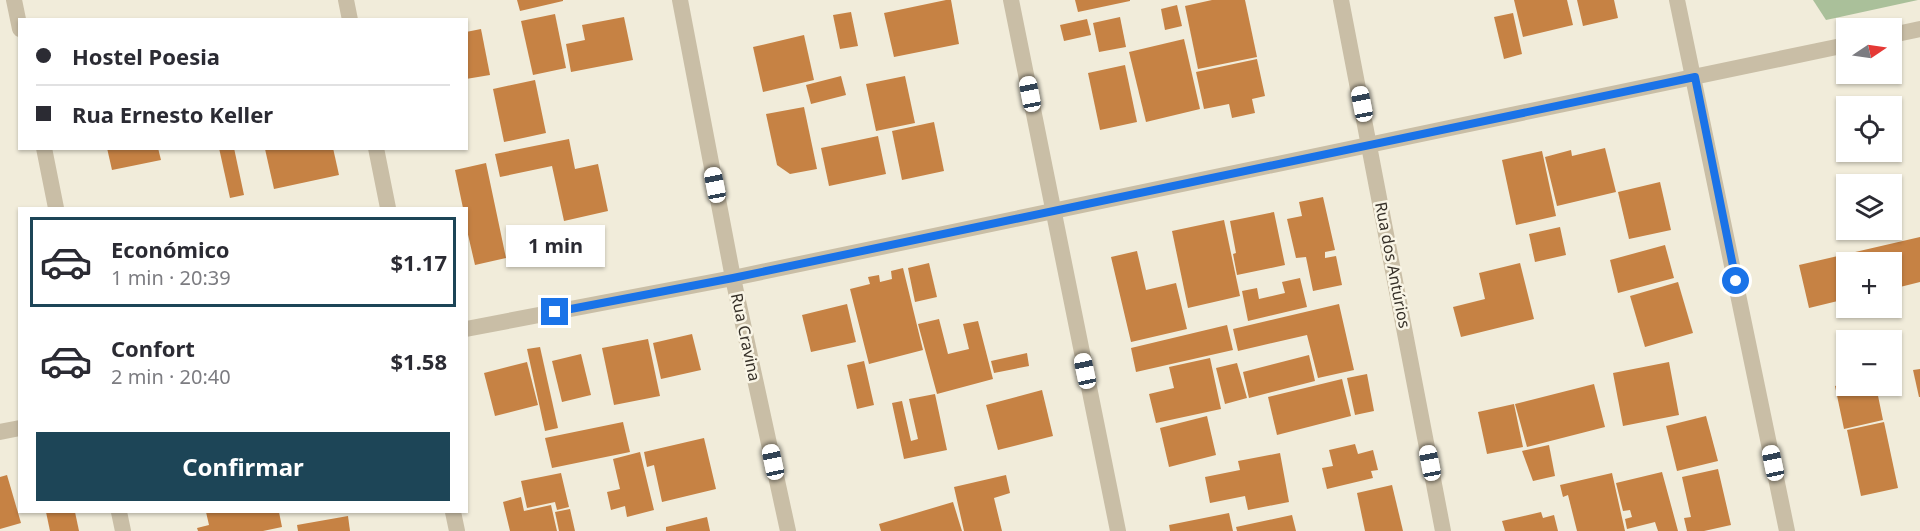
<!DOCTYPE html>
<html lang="es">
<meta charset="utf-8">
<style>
:root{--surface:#fff;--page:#f2f2f3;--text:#2b2b33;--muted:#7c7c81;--line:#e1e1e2;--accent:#1d4557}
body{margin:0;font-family:"Noto Sans",sans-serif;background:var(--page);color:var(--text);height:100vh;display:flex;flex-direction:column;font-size:22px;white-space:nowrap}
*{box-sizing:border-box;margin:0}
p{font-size:20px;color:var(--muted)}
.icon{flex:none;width:33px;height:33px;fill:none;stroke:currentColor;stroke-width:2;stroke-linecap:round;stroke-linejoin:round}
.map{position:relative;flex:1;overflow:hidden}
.sheet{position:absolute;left:18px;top:207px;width:450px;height:306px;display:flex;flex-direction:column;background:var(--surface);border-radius:0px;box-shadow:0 2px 4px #0004}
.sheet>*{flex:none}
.banner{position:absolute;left:18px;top:18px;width:450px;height:132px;border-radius:0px;box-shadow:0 2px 4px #0004;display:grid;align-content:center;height:132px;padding:0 18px;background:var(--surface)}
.needle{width:39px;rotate:77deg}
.buttons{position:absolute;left:1836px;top:18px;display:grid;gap:12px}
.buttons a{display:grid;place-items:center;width:66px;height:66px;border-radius:0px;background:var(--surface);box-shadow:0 2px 4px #0004;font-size:30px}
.end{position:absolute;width:27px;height:27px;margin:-14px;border:8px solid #1a73e8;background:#fff;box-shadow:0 0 0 3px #fff}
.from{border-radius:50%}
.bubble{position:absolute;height:42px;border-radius:0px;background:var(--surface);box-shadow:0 2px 4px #0004;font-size:20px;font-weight:700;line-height:42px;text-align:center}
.car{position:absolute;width:18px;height:36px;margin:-18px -9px;border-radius:8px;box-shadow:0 0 4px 2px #0007;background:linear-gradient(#fff 24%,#345 0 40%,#fff 0 76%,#345 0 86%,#fff 0)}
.banner b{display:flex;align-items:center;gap:21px;height:57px;font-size:22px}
.banner b+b{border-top:2px solid var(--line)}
.banner i{width:15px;height:15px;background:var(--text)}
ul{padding:10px 0 0;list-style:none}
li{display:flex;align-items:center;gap:18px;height:90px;margin:0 12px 9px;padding:0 6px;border:3px solid transparent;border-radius:0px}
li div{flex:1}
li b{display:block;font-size:22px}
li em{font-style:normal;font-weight:700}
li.active{border-color:var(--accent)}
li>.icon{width:54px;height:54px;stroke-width:1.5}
.action{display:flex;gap:12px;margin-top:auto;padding:12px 18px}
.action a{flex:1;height:69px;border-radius:0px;background:var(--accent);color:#fff;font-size:24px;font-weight:700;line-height:69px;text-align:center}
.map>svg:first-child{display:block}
</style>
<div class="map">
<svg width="1920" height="531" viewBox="0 0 1920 531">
<rect width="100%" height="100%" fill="#f1ecda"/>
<polygon fill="#aac09a" points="1813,0 1918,0 1826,20"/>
<g fill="#c68244">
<polygon points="517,0 563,0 563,1 520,11"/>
<polygon points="946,0 951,0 959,44 894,57 884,13"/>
<polygon points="1075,0 1130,0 1130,1 1078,12"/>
<polygon points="1212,0 1245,0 1257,57 1198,69 1185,6"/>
<polygon points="1514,0 1567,0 1573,25 1523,37"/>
<polygon points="1577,0 1614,0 1618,18 1583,26"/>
<polygon points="1177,5 1182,26 1165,30 1161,9"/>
<polygon points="851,12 858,46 840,49 833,15"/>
<polygon points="1513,13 1522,54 1504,59 1494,17"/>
<polygon points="555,14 566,68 533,75 521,21"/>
<polygon points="624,17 633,60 571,72 566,44 585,40 582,25"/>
<polygon points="1120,17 1126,47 1099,52 1093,23"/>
<polygon points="1087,19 1091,35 1064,41 1060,25"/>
<polygon points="481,29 490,75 466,79 466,32"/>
<polygon points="804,35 814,80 763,92 753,47"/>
<polygon points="1184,39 1200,109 1146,122 1129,52"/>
<polygon points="1257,59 1265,96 1252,99 1255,113 1232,118 1229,104 1204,109 1196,72"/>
<polygon points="1125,65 1137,122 1100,130 1088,73"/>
<polygon points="841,76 846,95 811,104 806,85"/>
<polygon points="905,76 915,123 876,131 866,84"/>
<polygon points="535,80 546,133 504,142 493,89"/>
<polygon points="804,107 817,169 790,174 777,165 766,114"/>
<polygon points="934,122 944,171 902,180 892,131"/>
<polygon points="878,136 886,174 829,186 821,148"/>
<polygon points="569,139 575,169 598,164 608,211 564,221 552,166 500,177 495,154"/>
<polygon points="107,148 158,148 161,160 112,170"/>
<polygon points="219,148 234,148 244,195 230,198"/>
<polygon points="333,148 339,175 274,189 265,149"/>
<polygon points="1605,148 1616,192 1557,206 1545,157 1571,150 1572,156"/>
<polygon points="1542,151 1556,216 1516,225 1502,160"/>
<polygon points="486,163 506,258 475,265 466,226 466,208 463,208 455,170"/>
<polygon points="1660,182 1671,230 1629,239 1618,192"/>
<polygon points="1323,197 1335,250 1325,252 1325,258 1336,256 1342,285 1313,291 1306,257 1296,258 1287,219 1302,216 1299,202"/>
<polygon points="1274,212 1285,265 1237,275 1233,254 1236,253 1230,221"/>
<polygon points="1224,220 1240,296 1188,308 1172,231"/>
<polygon points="1560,227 1566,255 1535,262 1529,234"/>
<polygon points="1920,237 1920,282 1892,289 1892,262 1846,262 1846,299 1809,308 1799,265"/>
<polygon points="1665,245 1674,278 1618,293 1610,260"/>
<polygon points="1137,251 1146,290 1176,283 1187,329 1131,342 1111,257"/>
<polygon points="929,263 937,297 915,302 908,268"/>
<polygon points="1520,263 1534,319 1461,337 1453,307 1485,299 1479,273"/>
<polygon points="903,268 923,350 869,364 850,289 870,284 868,277 879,275 880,282 892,279 891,271"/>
<polygon points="1300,278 1307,307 1248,321 1242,291 1257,288 1259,299 1285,293 1282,282"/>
<polygon points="1678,282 1693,333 1645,347 1630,296"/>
<polygon points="847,304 856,342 811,352 802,315"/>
<polygon points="1339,304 1354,370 1318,378 1307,335 1238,351 1233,329"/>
<polygon points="939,319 948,354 969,349 963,324 978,321 993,379 937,394 918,324"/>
<polygon points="1227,325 1233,350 1136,372 1131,348"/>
<polygon points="692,334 701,370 661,379 653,343"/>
<polygon points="648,339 660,396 614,405 602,348"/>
<polygon points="540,347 558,428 545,431 527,349"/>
<polygon points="1027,353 1029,366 994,373 991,361"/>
<polygon points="581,354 591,395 562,402 552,361"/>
<polygon points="1309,355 1315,381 1249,398 1243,372"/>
<polygon points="1210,358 1221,409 1156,423 1149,394 1174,388 1169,367"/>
<polygon points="864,361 874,405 857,409 847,365"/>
<polygon points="527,362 538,405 495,416 484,373"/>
<polygon points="1669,362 1679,415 1623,426 1613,373"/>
<polygon points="1237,363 1247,398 1225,404 1216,368"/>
<polygon points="1920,369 1920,397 1919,397 1913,370"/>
<polygon points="1367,374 1374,411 1355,415 1347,378"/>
<polygon points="1342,379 1351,416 1277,435 1268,397"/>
<polygon points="1846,383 1846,386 1876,386 1883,420 1844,429 1835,386"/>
<polygon points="1594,384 1605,427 1527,447 1515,404"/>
<polygon points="1042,390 1053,436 998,450 986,405"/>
<polygon points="935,394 947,450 904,459 892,403 902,401 911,441 918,439 909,399"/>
<polygon points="1514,404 1523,447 1487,454 1478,412"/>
<polygon points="1207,416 1216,455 1169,467 1160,428"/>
<polygon points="1706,416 1718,461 1677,471 1666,426"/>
<polygon points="623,422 630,452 552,468 545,438"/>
<polygon points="1884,422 1898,488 1861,496 1847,430"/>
<polygon points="704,438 716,489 662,502 654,465 647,467 644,452"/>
<polygon points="1355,444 1358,454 1373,450 1378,470 1371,471 1373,478 1327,489 1322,468 1333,466 1329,450"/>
<polygon points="1549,445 1555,476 1533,481 1522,451"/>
<polygon points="640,452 654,510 627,517 625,506 611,510 607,492 620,489 613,459"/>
<polygon points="1280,453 1289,502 1248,510 1245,496 1210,503 1205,477 1240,470 1238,461"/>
<polygon points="1718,469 1731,525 1704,531 1687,531 1684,518 1691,517 1682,477"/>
<polygon points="1662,472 1678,531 1658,531 1655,522 1627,529 1625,519 1632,517 1630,510 1623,511 1616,483"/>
<polygon points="561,473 569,507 557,510 555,502 527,508 521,481"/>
<polygon points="1612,473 1625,531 1577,531 1568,495 1563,497 1560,485"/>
<polygon points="7,475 21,523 0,529 0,477"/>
<polygon points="1006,475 1010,493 994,498 1002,531 964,531 954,487"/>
<polygon points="1392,485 1403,531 1365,531 1357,493"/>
<polygon points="521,497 524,511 551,505 557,531 510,531 503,502"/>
<polygon points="953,502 962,531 881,531 879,524"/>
<polygon points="570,509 575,531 559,531 555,512"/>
<polygon points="46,512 75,512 79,531 50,531"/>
<polygon points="206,512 279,512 282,527 263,531 198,531 197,528 209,525"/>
<polygon points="1541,512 1543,518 1554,515 1558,531 1505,531 1502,521"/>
<polygon points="1229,513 1233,531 1170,531 1169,525"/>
<polygon points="1292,515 1296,531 1237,531 1236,527"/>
<polygon points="348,516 350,531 298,531 297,525"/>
<polygon points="707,517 710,531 666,531 666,527"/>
</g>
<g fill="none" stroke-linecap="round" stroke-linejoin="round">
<g stroke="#c9bea6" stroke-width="16">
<polyline points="14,0 20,29"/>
<polyline points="346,0 350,20"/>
<polyline points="680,0 733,278 788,531"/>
<polyline points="1011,0 1118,531"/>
<polyline points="1341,0 1443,531"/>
<polyline points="1677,0 1787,531"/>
<polyline points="1892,35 1920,29"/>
<polyline points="44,148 56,208"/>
<polyline points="376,148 388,208"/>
<polyline points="466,329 733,278 1846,45"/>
<polyline points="0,432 20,428"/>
<polyline points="119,512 123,531"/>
<polyline points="453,512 457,531"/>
</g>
</g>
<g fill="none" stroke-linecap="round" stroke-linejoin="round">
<polyline stroke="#1a73e8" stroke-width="8" points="555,312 733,278 1695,77 1736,281"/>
</g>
<g text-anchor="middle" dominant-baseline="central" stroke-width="5" stroke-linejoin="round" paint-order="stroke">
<g font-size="16" fill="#352f27" stroke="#f9f5e6">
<text transform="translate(1393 265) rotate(79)">Rua dos Antúrios</text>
<text transform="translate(746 337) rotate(78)">Rua Cravina</text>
</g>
</g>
</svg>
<div class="buttons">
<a><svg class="needle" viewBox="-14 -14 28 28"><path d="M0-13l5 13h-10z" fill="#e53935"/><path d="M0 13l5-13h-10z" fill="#7c7c81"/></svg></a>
<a><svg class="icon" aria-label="locate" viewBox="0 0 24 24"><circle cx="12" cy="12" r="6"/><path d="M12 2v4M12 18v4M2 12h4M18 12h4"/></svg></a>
<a><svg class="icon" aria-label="layers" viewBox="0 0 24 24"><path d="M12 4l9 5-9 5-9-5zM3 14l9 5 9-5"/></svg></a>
<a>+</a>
<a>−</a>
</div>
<i class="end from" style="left:1736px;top:281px"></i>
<i class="end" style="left:555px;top:312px"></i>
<div class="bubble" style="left:506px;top:225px;width:99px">1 min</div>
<i class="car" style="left:1030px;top:94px;rotate:349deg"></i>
<i class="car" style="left:1362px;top:104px;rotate:349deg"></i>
<i class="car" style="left:715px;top:185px;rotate:349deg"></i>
<i class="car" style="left:1085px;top:371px;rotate:348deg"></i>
<i class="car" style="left:773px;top:462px;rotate:348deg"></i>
<i class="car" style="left:1430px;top:463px;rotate:349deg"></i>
<i class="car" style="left:1773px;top:463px;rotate:348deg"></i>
<div class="banner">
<b><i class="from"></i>Hostel Poesia</b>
<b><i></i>Rua Ernesto Keller</b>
</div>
<section class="sheet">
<ul>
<li class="active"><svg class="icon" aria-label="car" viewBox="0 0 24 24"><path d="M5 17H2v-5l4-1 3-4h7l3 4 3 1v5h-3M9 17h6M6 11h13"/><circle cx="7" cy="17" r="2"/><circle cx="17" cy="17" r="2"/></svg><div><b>Económico</b><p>1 min · 20:39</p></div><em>$1.17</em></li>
<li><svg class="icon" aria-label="car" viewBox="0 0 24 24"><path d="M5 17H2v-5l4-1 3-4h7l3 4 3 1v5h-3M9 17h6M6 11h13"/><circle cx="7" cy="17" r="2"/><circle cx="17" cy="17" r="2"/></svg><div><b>Confort</b><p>2 min · 20:40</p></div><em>$1.58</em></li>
</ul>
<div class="action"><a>Confirmar</a></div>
</section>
</div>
